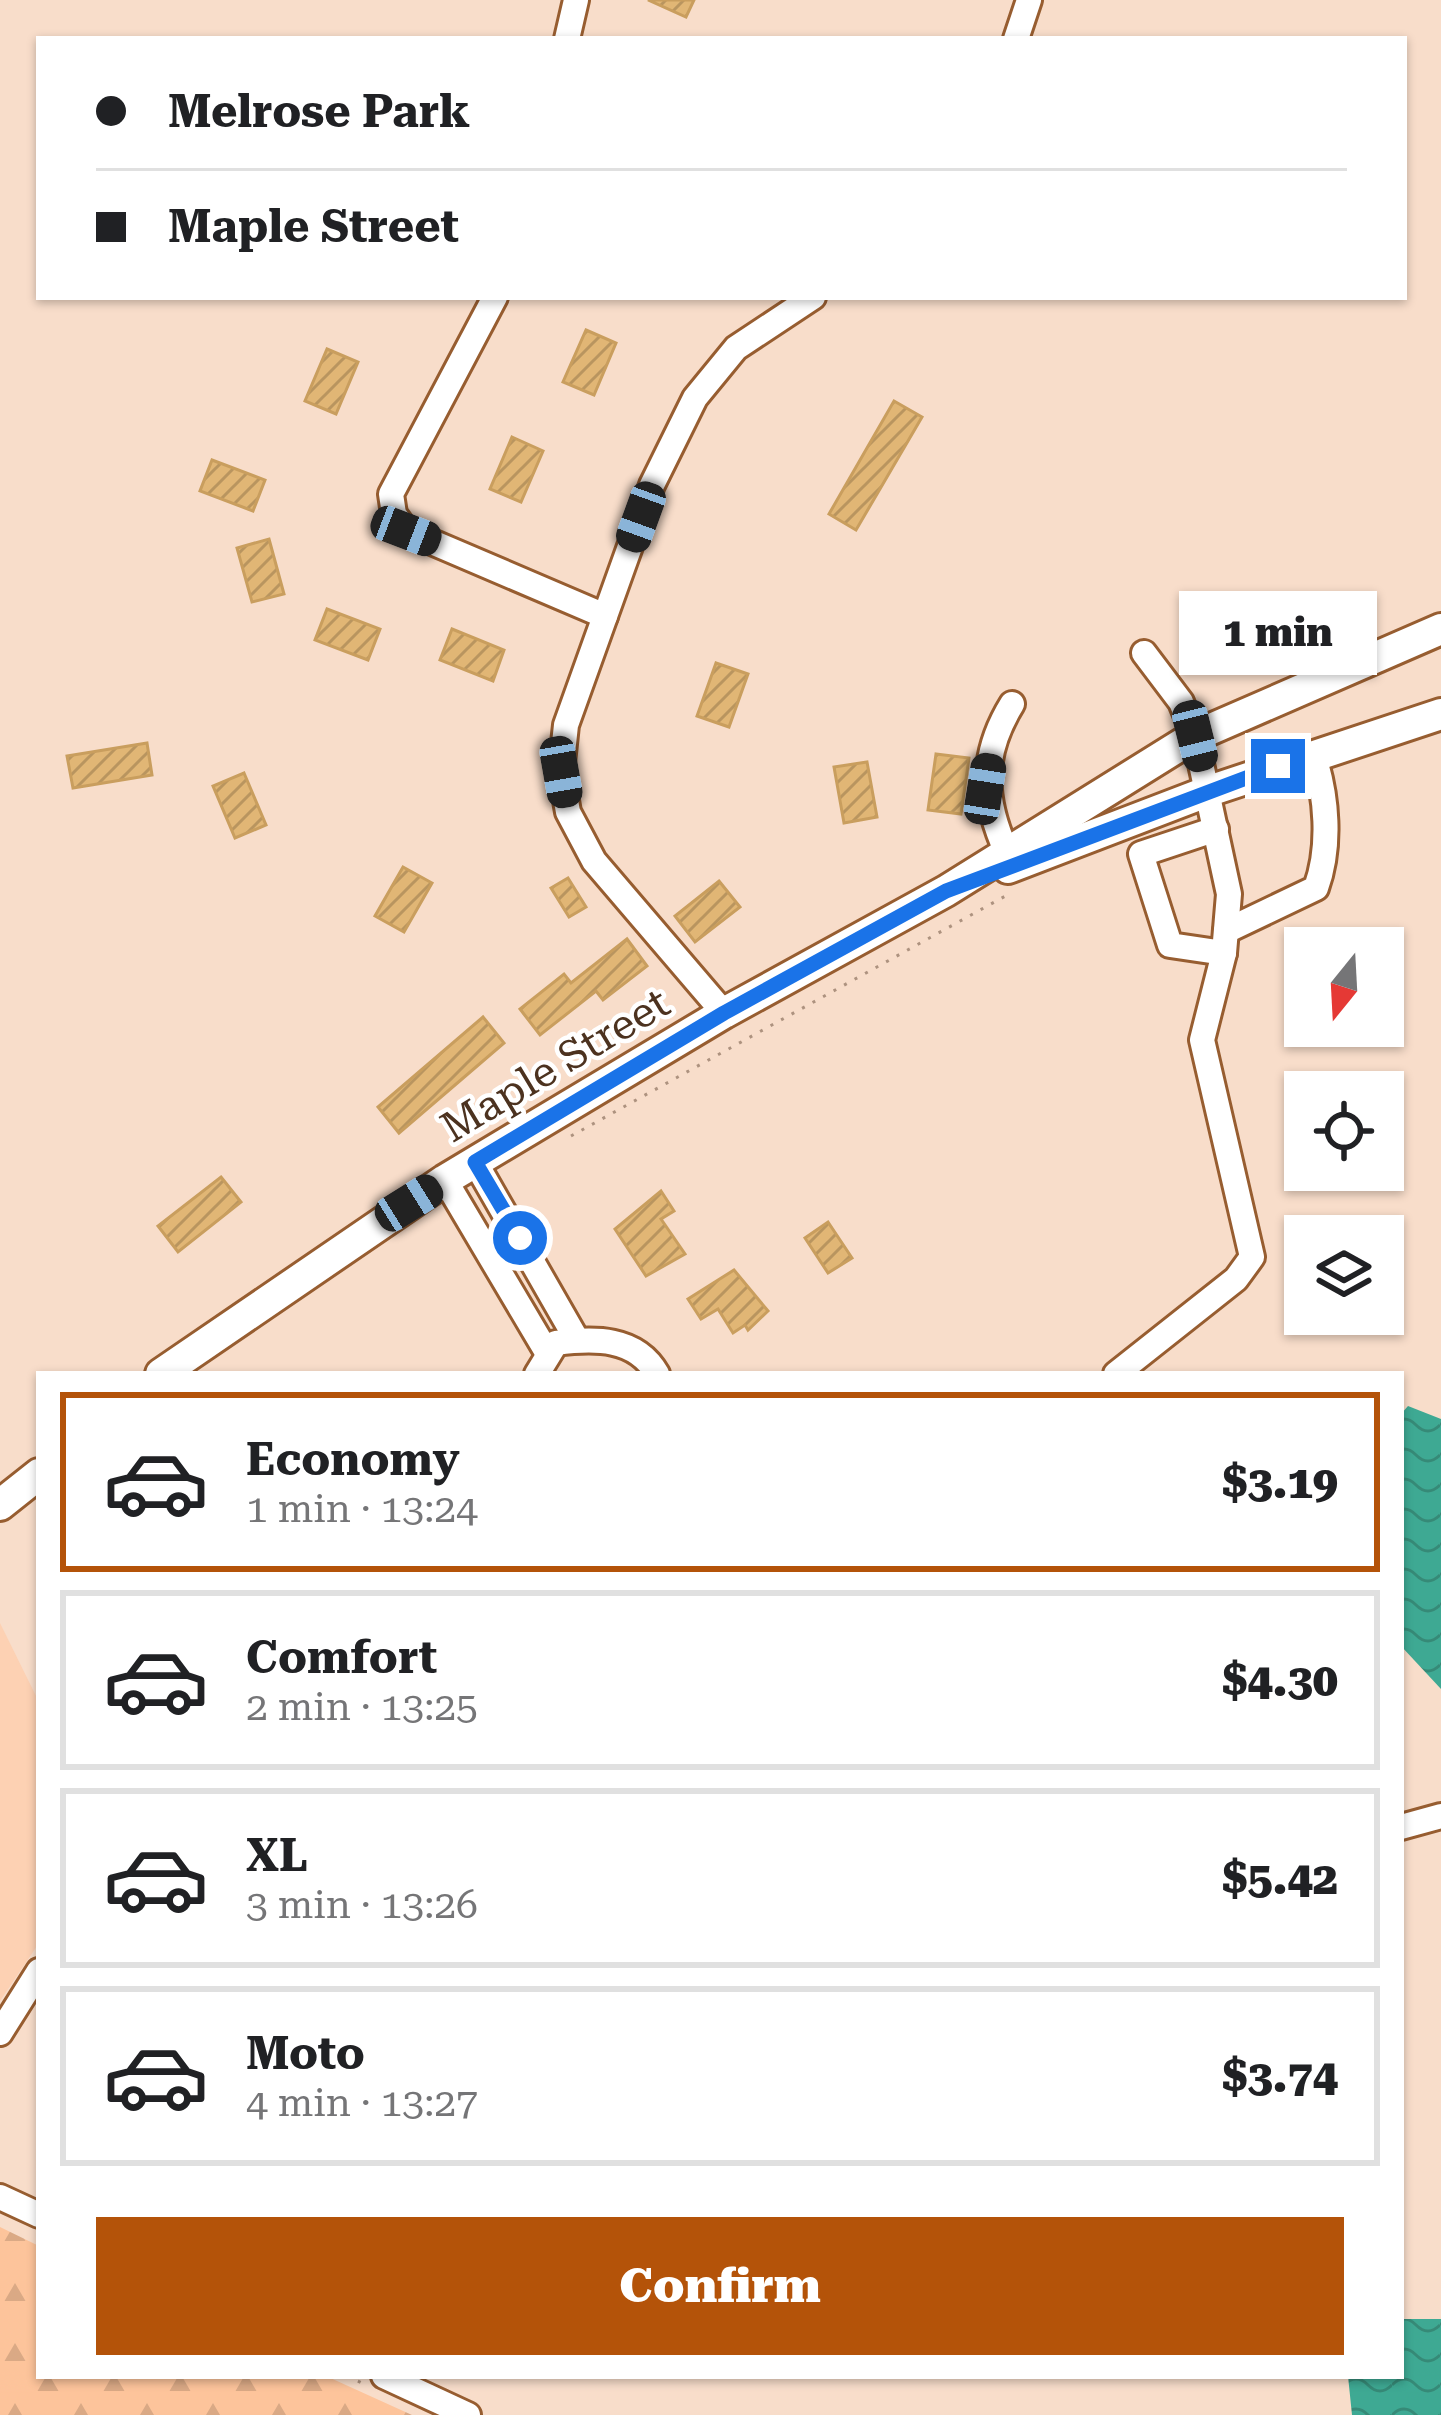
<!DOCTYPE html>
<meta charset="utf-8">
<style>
:root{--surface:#fff;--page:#f6f6f6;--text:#202124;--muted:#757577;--line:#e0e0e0;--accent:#b45309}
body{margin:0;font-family:"Roboto Serif",serif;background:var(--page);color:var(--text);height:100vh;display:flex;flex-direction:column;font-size:45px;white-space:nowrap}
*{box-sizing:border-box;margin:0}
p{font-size:39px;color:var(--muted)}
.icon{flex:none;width:66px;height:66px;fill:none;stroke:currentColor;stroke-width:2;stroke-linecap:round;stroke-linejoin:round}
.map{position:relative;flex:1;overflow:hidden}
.details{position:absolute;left:36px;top:1371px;width:1368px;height:1008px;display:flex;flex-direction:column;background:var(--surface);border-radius:0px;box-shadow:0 3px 9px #0004}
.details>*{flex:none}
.top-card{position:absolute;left:36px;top:36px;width:1371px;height:264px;border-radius:0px;box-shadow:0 3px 9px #0004;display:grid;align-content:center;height:264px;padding:0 60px;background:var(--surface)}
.needle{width:78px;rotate:198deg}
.fabs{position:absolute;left:1284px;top:927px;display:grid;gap:24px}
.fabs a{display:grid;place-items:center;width:120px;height:120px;border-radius:0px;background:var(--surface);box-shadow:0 3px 9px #0004;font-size:60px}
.end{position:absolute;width:54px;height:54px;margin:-27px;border:15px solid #1a73e8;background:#fff;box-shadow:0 0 0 6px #fff}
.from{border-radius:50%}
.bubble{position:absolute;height:84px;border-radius:0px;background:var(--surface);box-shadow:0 3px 9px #0004;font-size:39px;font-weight:800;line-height:84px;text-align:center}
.car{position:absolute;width:36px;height:72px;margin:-36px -18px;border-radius:15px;box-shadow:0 0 9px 3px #0007;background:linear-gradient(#222 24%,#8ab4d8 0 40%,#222 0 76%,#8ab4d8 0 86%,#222 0)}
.top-card b{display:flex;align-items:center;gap:42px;height:114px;font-size:45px}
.top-card b+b{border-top:3px solid var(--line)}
.top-card i{width:30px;height:30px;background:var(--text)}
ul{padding:21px 0 0;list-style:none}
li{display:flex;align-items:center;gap:36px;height:180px;margin:0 24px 18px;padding:0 36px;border:6px solid var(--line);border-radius:0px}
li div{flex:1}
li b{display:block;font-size:45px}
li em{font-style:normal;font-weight:800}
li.active{border-color:var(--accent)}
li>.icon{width:108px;height:108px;stroke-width:1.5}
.primary-button{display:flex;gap:24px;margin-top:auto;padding:24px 60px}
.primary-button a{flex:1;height:138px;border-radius:0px;background:var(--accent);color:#fff;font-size:48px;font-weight:800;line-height:138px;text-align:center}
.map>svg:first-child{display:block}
</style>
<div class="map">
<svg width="1441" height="2415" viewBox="0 0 1441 2415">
<defs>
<pattern id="forest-firs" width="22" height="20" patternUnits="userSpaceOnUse" patternTransform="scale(3)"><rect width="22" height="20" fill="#fdc49b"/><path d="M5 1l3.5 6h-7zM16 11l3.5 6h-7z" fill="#daa985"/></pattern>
<pattern id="water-waves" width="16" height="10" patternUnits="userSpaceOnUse" patternTransform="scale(3)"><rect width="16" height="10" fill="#3ea993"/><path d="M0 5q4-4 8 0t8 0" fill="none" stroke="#368a77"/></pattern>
<pattern id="building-hatch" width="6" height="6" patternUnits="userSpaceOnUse" patternTransform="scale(3)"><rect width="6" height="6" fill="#e1b675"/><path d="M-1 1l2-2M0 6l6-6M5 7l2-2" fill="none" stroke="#b9955f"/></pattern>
</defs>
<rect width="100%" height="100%" fill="#f8ddca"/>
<polygon fill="#fdd1b3" points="0,1623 39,1702 39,1943 0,2001"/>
<polygon fill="url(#forest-firs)" points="0,2227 39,2246 39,2376 326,2376 412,2415 0,2415"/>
<g fill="url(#water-waves)">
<polygon points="1408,1406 1441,1419 1441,1689 1401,1646 1401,1414"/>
<polygon points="1401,2319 1441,2319 1441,2415 1352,2415 1348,2376 1401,2376"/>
</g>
<g fill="url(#building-hatch)" stroke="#c99e5e" stroke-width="3">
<polygon points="648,0 694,0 686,17"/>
<polygon points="586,330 616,343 594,395 563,382"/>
<polygon points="327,349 358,362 336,414 305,401"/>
<polygon points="894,401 922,417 856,530 829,514"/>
<polygon points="512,437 543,451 521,502 490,489"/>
<polygon points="212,460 265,480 253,511 200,491"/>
<polygon points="269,539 284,594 252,602 237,548"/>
<polygon points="327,609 380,629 368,660 315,640"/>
<polygon points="452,629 504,650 493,681 440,660"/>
<polygon points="716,663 748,674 729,727 697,716"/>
<polygon points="147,743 152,775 73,788 67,756"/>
<polygon points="936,754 969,758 961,814 928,810"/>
<polygon points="867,762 877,817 844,823 834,767"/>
<polygon points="244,773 266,825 235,838 213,786"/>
<polygon points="403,867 432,883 404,932 375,916"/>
<polygon points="568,878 586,907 569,917 551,888"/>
<polygon points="719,881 740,907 695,942 675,916"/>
<polygon points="627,939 647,966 603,1000 596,991 540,1035 520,1009 564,974 571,983"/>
<polygon points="483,1017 504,1043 399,1133 378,1107"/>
<polygon points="221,1177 241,1202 178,1252 158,1226"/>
<polygon points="661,1191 674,1211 661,1219 685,1254 646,1276 615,1229"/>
<polygon points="828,1222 852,1258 828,1273 805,1238"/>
<polygon points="734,1270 768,1311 748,1330 745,1325 733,1333 718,1309 701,1319 688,1299"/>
</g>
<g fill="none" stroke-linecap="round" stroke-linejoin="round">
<g stroke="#975d30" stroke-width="30">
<g id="minor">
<polyline points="567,39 576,0"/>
<polyline points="1016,39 1029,0"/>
<polyline points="495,297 391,494 394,514 406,531 605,616"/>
<polyline points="1216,829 1141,854 1170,945 1224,953"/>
<path d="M 1007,853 C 983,800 980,756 1012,704"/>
<path d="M 1226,931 L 1316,888 C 1331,847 1327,795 1313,754"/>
<polyline points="724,1013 594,861 568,812 561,772 566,725 652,485 695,398 736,348 813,297"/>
<polyline points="475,1162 577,1340"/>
<polyline points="445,1180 548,1354"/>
<path d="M 537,1374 L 556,1343 C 594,1338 636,1337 657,1374"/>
<polyline points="1116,1374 1236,1279 1252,1257 1202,1040 1224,953 1229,894 1195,736 1181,702 1144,653"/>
<polyline points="1401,1827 1441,1816"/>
<polyline points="0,2033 39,1971"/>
<polyline points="0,2197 39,2215"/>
<polyline points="384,2376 468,2415"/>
</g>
</g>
<g stroke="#975d30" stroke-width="36">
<g id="major">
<polyline points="1008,868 1209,791 1441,714"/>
<polyline points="161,1374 445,1180 724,1013 946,891 1195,736 1441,629"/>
<polyline points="0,1505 39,1474"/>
</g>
</g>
<g stroke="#ad927f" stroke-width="3" stroke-dasharray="3 9" stroke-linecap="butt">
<polyline points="571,1136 1009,894"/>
<polyline points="347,2376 362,2383"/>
</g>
<use href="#minor" stroke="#fff" stroke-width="24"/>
<use href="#major" stroke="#fff" stroke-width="30"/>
</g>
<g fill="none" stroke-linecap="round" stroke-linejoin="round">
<polyline stroke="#1a73e8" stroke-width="15" points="520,1238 475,1162 724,1013 946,891 1278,766"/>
</g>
<g text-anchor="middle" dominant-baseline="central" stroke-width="9" stroke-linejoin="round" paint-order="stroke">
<g font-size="42" fill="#4c321f" stroke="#fff">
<text transform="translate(555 1065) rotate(-31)">Maple Street</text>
</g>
</g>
</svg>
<div class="fabs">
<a><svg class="needle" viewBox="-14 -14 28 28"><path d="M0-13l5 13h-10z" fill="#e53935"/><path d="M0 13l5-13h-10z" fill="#757577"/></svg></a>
<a><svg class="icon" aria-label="locate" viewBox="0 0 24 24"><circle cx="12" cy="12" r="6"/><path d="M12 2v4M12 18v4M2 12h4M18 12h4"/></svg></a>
<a><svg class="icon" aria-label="layers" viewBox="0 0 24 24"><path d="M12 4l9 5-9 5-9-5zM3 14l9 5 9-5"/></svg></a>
</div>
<i class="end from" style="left:520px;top:1238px"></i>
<i class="end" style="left:1278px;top:766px"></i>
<div class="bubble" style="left:1179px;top:591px;width:198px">1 min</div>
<i class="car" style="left:641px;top:517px;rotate:200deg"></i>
<i class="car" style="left:406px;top:531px;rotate:111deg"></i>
<i class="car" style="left:1195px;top:736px;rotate:166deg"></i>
<i class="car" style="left:561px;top:772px;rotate:170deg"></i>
<i class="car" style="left:985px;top:789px;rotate:9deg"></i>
<i class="car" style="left:409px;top:1203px;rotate:58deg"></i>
<div class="top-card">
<b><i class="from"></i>Melrose Park</b>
<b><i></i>Maple Street</b>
</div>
<section class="details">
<ul>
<li class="active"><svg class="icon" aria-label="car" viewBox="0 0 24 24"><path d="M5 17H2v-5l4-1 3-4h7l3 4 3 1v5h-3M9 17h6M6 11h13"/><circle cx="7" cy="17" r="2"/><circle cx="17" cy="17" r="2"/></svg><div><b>Economy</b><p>1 min · 13:24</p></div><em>$3.19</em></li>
<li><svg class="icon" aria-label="car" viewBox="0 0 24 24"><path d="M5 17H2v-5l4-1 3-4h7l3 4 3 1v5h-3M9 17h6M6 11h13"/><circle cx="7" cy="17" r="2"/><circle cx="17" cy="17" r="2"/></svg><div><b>Comfort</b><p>2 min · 13:25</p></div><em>$4.30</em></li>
<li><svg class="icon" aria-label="car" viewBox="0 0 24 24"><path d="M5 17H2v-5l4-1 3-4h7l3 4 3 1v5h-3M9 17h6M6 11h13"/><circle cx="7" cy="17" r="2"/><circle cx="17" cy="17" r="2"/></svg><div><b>XL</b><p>3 min · 13:26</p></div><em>$5.42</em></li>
<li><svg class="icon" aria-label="car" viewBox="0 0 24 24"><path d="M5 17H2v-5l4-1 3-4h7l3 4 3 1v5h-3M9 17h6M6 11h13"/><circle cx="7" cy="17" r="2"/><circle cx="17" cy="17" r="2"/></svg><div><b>Moto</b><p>4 min · 13:27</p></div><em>$3.74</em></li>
</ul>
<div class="primary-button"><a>Confirm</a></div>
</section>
</div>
